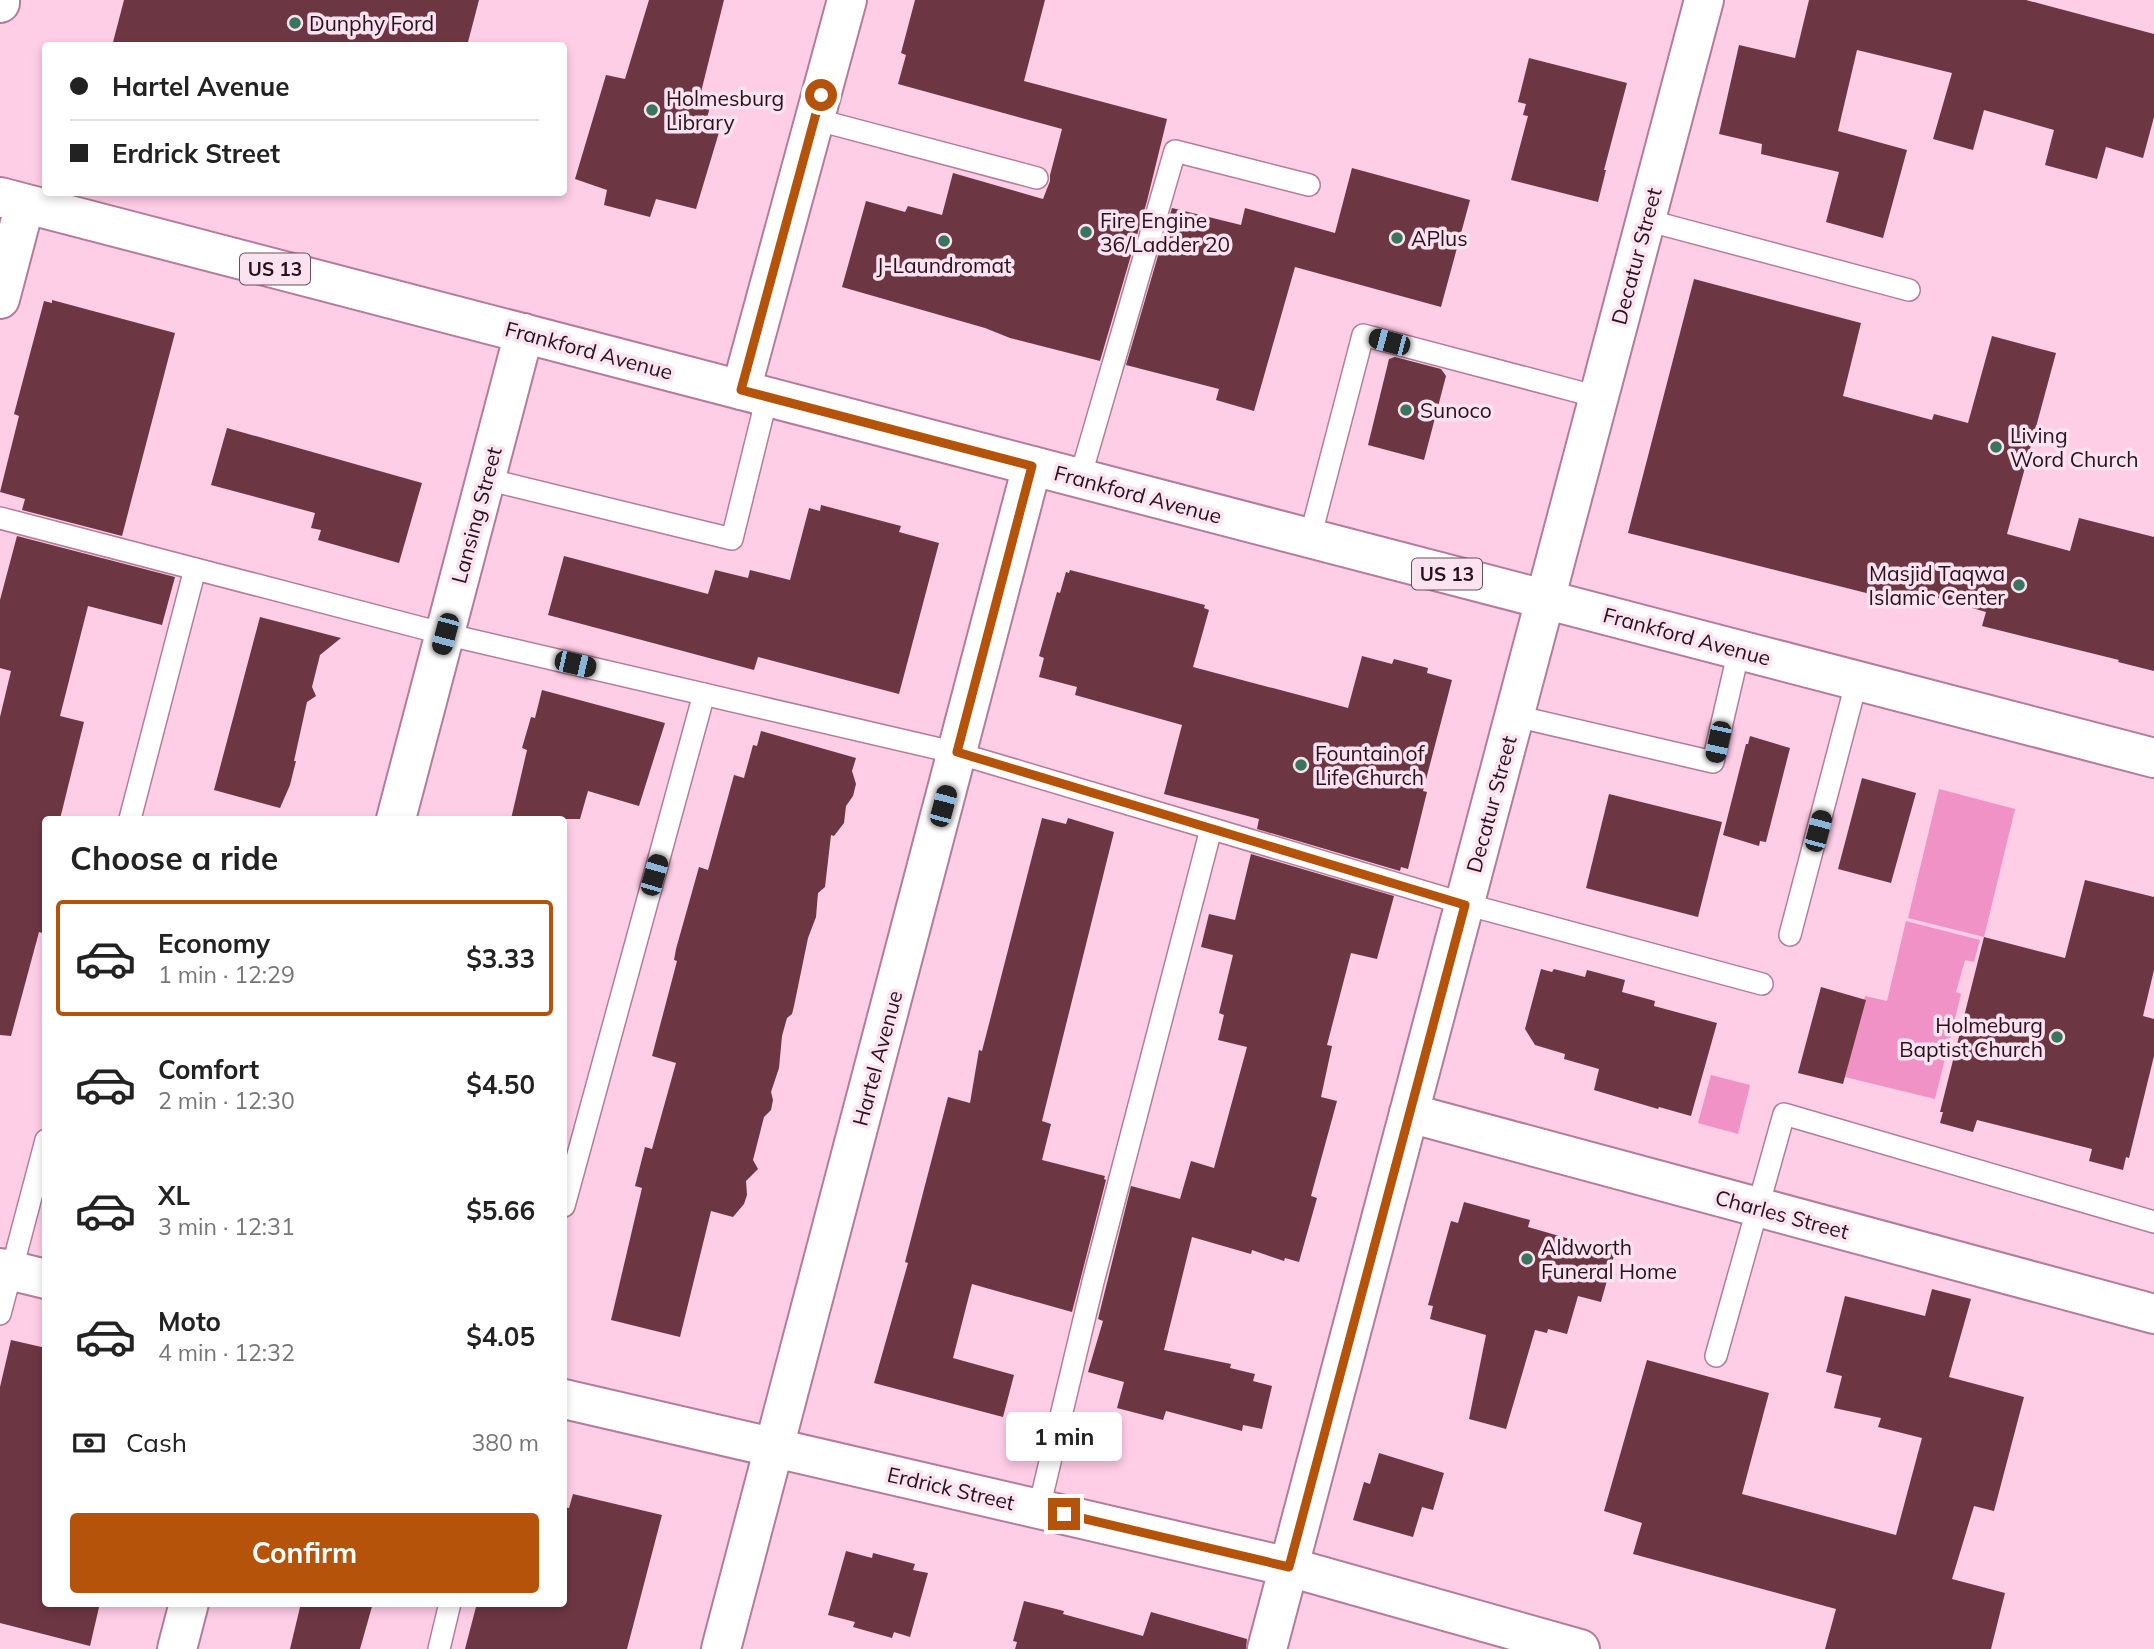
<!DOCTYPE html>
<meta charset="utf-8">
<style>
:root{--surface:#fff;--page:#f6f6f6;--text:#222;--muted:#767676;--line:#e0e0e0;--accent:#b45309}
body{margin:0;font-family:Mulish,sans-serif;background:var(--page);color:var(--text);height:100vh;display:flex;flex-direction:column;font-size:26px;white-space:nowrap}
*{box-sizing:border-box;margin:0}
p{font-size:23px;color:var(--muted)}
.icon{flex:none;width:38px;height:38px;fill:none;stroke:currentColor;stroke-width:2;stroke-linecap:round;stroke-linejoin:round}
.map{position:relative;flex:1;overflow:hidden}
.panel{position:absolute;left:42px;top:816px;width:525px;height:791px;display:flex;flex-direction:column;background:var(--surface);border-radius:7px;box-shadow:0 4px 10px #0003}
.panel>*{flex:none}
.guide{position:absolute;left:42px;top:42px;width:525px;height:154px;border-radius:7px;box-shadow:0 4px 10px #0003;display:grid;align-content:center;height:154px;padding:0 28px;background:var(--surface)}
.end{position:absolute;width:32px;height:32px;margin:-16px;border:9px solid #b45309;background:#fff;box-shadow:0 0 0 4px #fff}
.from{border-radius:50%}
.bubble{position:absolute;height:49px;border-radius:7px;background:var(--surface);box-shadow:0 4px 10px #0003;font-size:23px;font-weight:700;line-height:49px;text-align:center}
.car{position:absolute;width:21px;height:42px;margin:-21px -10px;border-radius:9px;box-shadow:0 0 5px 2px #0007;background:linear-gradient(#222 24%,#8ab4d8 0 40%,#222 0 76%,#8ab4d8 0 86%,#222 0)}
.guide b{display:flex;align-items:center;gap:24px;height:66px;font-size:26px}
.guide b+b{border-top:2px solid var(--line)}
.guide i{width:18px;height:18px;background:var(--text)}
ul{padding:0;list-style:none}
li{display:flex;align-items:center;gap:21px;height:116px;margin:0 14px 10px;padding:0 14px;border:4px solid transparent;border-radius:7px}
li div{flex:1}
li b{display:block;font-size:26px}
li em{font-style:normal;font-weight:700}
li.active{border-color:var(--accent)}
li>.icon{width:63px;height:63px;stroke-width:1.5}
h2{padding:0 28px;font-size:32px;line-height:84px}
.pay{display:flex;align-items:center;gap:18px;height:77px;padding:0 28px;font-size:26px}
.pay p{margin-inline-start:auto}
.action{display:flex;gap:14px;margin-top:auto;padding:14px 28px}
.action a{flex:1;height:80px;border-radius:7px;background:var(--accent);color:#fff;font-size:28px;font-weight:700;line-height:80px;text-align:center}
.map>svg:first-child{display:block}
</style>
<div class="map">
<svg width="2154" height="1649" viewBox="0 0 2154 1649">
<rect width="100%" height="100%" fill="#fecde6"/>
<g fill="#f192c6">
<polygon points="1939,789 2015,809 1984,937 1908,918"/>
<polygon points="1906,921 1980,940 1974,962 1965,960 1956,992 1961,994 1935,1099 1845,1077 1865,996 1887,1001"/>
<polygon points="1711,1075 1750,1085 1738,1134 1698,1123"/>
</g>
<g fill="#6d3643">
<polygon points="124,0 479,0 467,46 112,46"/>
<polygon points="649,0 724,0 701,92 713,96 705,125 720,129 696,209 656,199 650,217 604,205 607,190 575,179 606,75 625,79"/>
<polygon points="915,0 1045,0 1024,81 1167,119 1147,201 1100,361 1010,338 985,328 842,287 866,201 905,212 908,206 942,215 953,173 1043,199 1050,181 1050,175 1062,129 898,84 906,55 901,53"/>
<polygon points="1809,0 2026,0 2154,34 2154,117 2143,158 2106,147 2097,179 2045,165 2054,130 1984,110 1973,150 1933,139 1952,73 1857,50 1838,131 1907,150 1883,238 1826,222 1839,172 1761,154 1762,144 1719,134 1739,45 1795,58"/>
<polygon points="1529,58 1627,83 1604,170 1606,170 1598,202 1511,180 1528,116 1523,115 1526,104 1518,102"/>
<polygon points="1352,168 1470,200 1441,307 1295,267 1254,411 1216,400 1219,389 1126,365 1172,208 1241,225 1245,208 1335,233"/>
<polygon points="1694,279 1861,323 1843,396 1932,420 1934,414 1968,423 1992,336 2056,353 2007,534 2070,551 2079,518 2154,537 2154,671 2118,662 2119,660 1982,626 1986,612 1921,593 1918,606 1628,533"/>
<polygon points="52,300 175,333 122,536 22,510 25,499 0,492 19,416 14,414 44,301 52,303"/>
<polygon points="1395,357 1441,369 1446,376 1424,460 1368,445 1389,359"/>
<polygon points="227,428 422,483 399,563 318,540 321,530 311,528 315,513 211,485"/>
<polygon points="821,505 901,526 899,532 939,543 899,694 758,657 754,670 548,615 564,556 708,594 715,570 748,578 750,570 790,580 809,508 820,511"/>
<polygon points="17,536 175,577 162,625 88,606 60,716 84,722 60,819 46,819 46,934 39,932 11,1036 0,1035 0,717 11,671 0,668 0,600"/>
<polygon points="1070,570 1205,605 1204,608 1209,610 1193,667 1348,708 1362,656 1392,664 1394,659 1428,668 1427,673 1452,680 1423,791 1427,792 1408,869 1401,867 1400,871 1257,829 1259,819 1164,794 1182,725 1075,695 1077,687 1039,677 1044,658 1039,656 1057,592 1060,593 1066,572 1069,573"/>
<polygon points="260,617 341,638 320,655 312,687 316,696 307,702 294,761 296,761 290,785 280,808 214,790"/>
<polygon points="542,690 665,723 639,806 588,791 580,819 511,819 527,750 522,748 531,717 535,718"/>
<polygon points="761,731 856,758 852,771 856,784 853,796 846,806 844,823 834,836 831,835 825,887 818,893 816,917 808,938 794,1006 792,1014 787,1018 782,1036 779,1068 771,1092 773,1100 771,1110 764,1117 753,1160 758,1169 746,1181 747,1195 744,1204 733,1217 711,1211 680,1337 611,1320 642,1188 635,1186 645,1147 652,1149 676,1063 652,1056 677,961 674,960 676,949 699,867 708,870 734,775 744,778 753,745 757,746"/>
<polygon points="1750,736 1790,748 1766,842 1760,841 1759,846 1723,835 1746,744 1748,744"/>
<polygon points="1862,778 1916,793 1891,883 1838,869"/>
<polygon points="1609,794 1722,822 1698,917 1586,888"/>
<polygon points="1042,818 1066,824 1068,818 1114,832 1042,1121 1051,1124 1042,1160 1105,1176 1104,1179 1106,1180 1072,1312 972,1284 953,1358 1014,1375 1003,1417 874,1383 908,1263 905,1262 948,1097 970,1103 979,1050 982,1051"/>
<polygon points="1251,854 1394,896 1377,959 1351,953 1327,1045 1332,1046 1321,1097 1337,1101 1311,1196 1317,1198 1299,1262 1285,1258 1284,1261 1252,1250 1251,1254 1192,1237 1164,1350 1231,1364 1230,1368 1255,1374 1253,1381 1272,1386 1262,1429 1243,1425 1242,1431 1166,1411 1163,1420 1117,1408 1124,1382 1088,1372 1103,1321 1098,1319 1131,1186 1180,1199 1191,1161 1214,1168 1247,1047 1218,1040 1224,1015 1219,1013 1233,955 1201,947 1209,914 1235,920"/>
<polygon points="2085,880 2154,897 2154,970 2143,1016 2154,1019 2154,1056 2129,1158 2126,1157 2123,1170 2089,1161 2092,1149 1977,1120 1973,1132 1940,1123 1943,1112 1940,1112 1984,937 2065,958"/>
<polygon points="1541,969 1552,972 1554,969 1585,977 1587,970 1625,980 1622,992 1655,1001 1654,1006 1717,1023 1691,1116 1659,1107 1658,1109 1594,1090 1599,1069 1564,1059 1565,1054 1535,1045 1525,1029"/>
<polygon points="1821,987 1866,1000 1843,1084 1798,1073"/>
<polygon points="1464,1202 1530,1220 1528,1227 1615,1252 1601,1302 1578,1296 1567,1334 1548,1329 1547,1333 1535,1330 1506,1429 1469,1419 1486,1335 1430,1319 1433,1306 1428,1305 1451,1221 1458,1223"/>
<polygon points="1932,1289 1971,1299 1949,1377 2024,1397 1994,1511 1974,1506 1952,1579 2005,1593 1991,1649 1825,1649 1836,1609 1633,1554 1642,1523 1604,1511 1647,1360 1769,1393 1742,1494 1896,1535 1922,1438 1878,1427 1881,1418 1834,1408 1842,1376 1826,1372 1845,1296 1925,1316"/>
<polygon points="11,1340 46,1348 46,1603 100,1603 90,1646 0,1623 0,1387"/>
<polygon points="1379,1453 1444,1473 1433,1510 1422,1507 1413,1537 1353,1520 1364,1482 1370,1484"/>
<polygon points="573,1494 662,1515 627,1649 465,1649 477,1603 564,1603 564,1507 569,1508"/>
<polygon points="846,1551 872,1558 873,1553 915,1564 913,1570 928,1573 910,1637 894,1632 892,1638 853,1627 855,1622 828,1615"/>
<polygon points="1024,1601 1064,1611 1063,1614 1143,1636 1151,1612 1247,1639 1246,1649 1015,1649 1017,1642 1013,1641"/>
<polygon points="301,1603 373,1603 360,1649 290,1649"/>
</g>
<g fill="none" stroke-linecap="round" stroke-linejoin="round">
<g stroke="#b47c9a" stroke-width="24">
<g id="service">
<polyline points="814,119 1037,178"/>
<polyline points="1646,220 1909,290"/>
<polyline points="1080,478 1175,151 1309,185"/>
<polyline points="486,479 732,539 767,397"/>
<polyline points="0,518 445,634 957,753 1465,904 1762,984"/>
<polyline points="1310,538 1363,335 1598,397"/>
<polyline points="1515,716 1713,762 1739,650"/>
<polyline points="130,819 195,569"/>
<polyline points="1790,935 1857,680"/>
<polyline points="564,1206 704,694"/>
<polyline points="0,1314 46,1140"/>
<polyline points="1716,1356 1784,1114 2154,1222"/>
<polyline points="1039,1508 1093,1282 1211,829"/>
<polyline points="439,1649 450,1603"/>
</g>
</g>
<g stroke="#b47c9a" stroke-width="42">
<g id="minor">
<polyline points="0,3 0,0"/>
<polyline points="0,299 25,204"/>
<polyline points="741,390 847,0"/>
<polyline points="396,819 524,333"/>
<polyline points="1409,1113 2154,1314"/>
<polyline points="0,1268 46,1279"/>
<polyline points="564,1399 1289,1567 1580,1649"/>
<polyline points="177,1649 189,1603"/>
<polyline points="721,1649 1032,466"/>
<polyline points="1267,1649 1704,0"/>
</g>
</g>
<g stroke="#b47c9a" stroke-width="42">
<polyline id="primary" points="0,197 2154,758"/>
</g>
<use href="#service" stroke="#fff" stroke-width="21"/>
<use href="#minor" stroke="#fff" stroke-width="38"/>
<use href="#primary" stroke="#fff" stroke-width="38"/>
</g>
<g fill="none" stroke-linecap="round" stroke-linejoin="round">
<polyline stroke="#b45309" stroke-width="9" points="821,95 741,390 1032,466 957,752 1465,905 1289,1567 1064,1514"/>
</g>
<g fill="#39745e" stroke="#fce3ef" stroke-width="2.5">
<circle cx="295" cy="23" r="7"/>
<circle cx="652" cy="110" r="7"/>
<circle cx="1086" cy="232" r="7"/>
<circle cx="1397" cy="238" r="7"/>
<circle cx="944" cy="241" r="7"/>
<circle cx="1406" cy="410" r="7"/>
<circle cx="1996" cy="447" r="7"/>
<circle cx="2019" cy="585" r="7"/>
<circle cx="1301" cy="765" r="7"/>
<circle cx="2057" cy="1037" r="7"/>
<circle cx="1527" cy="1259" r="7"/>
</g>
<g text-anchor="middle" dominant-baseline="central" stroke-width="7" stroke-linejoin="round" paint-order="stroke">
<g fill="#fce3ef" stroke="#66505c" stroke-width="2">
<rect x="240" y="253.5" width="70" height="31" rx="5"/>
<rect x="1412" y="558.5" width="70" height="31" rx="5"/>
</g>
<g font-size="19" font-weight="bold" fill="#26111d">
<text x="275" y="269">US 13</text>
<text x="1447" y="574">US 13</text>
</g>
<g font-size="21" fill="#26111d" stroke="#fce3ef" text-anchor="start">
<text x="309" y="23">Dunphy Ford</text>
<text x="666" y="98">Holmesburg<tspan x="666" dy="24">Library</tspan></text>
<text x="1100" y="220">Fire Engine<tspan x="1100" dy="24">36/Ladder 20</tspan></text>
<text x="1411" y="238">APlus</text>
<text x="944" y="265" text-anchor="middle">J-Laundromat</text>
<text x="1420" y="410">Sunoco</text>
<text x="2010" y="435">Living<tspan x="2010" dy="24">Word Church</tspan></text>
<text x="2005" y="573" text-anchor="end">Masjid Taqwa<tspan x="2005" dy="24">Islamic Center</tspan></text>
<text x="1315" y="753">Fountain of<tspan x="1315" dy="24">Life Church</tspan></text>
<text x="2043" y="1025" text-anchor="end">Holmeburg<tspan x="2043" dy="24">Baptist Church</tspan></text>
<text x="1541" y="1247">Aldworth<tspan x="1541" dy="24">Funeral Home</tspan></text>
</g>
<g font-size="21" fill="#26111d" stroke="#fce3ef">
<text transform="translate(1636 256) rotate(-75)">Decatur Street</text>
<text transform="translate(589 350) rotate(15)">Frankford Avenue</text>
<text transform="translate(1138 494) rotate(15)">Frankford Avenue</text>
<text transform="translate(476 515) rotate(-75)">Lansing Street</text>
<text transform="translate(1687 636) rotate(15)">Frankford Avenue</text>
<text transform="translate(1491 804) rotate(-75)">Decatur Street</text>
<text transform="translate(877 1058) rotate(-75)">Hartel Avenue</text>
<text transform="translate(1782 1214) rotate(15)">Charles Street</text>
<text transform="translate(951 1488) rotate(13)">Erdrick Street</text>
</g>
</g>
</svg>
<i class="end from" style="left:821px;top:95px"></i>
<i class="end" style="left:1064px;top:1514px"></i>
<div class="bubble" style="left:1006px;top:1412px;width:116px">1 min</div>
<i class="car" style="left:1389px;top:342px;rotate:285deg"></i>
<i class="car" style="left:445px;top:634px;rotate:195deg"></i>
<i class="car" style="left:575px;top:664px;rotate:103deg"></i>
<i class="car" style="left:1718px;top:742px;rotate:192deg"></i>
<i class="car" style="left:943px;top:806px;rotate:15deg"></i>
<i class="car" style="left:1818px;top:831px;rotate:15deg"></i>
<i class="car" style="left:654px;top:875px;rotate:16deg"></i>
<div class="guide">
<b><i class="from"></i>Hartel Avenue</b>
<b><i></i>Erdrick Street</b>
</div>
<section class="panel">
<h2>Choose a ride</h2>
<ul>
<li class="active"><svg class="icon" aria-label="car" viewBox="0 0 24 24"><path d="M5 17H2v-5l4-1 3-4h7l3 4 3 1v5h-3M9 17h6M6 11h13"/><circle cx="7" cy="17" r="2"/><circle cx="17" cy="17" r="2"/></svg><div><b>Economy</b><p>1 min · 12:29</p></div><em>$3.33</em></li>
<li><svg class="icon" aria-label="car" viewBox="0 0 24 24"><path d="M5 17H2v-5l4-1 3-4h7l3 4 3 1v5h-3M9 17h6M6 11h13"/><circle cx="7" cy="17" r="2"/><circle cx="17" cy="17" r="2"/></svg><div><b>Comfort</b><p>2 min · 12:30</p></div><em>$4.50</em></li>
<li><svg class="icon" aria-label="car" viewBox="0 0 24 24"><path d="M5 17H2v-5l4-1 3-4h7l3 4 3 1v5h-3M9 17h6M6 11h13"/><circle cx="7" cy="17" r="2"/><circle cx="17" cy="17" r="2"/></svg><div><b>XL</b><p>3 min · 12:31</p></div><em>$5.66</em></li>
<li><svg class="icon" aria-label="car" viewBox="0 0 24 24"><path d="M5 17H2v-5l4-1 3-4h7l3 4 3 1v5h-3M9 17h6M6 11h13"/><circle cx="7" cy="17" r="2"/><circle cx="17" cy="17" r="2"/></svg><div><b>Moto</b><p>4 min · 12:32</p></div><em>$4.05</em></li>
</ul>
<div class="pay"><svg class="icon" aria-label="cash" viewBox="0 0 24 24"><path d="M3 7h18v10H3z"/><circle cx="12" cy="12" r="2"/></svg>Cash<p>380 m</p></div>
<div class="action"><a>Confirm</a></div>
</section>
</div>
